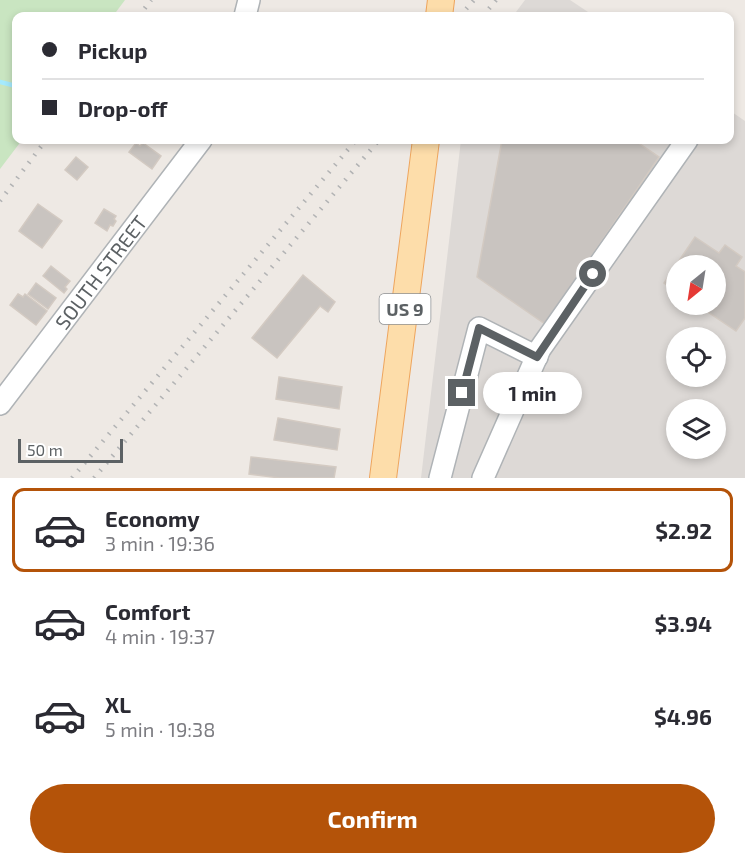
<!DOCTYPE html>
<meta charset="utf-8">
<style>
:root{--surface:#fff;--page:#f7f7f7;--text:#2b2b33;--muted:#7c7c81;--line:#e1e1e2;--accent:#b45309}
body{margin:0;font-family:"Exo 2",sans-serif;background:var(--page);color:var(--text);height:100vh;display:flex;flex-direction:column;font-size:22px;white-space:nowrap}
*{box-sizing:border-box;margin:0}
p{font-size:20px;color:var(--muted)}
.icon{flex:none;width:33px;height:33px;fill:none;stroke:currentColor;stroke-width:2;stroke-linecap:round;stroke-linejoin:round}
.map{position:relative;height:478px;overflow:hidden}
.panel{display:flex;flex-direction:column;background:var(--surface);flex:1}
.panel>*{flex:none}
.hud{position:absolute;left:12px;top:12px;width:722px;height:132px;border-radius:12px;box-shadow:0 3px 9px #0003;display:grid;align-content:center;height:132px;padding:0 30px;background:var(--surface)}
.needle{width:39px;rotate:210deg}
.tools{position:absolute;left:666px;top:255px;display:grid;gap:12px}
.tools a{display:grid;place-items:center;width:60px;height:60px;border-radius:50%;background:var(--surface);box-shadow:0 3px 9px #0003;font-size:30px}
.scale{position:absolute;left:18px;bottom:15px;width:105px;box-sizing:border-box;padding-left:6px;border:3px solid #5c6164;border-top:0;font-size:16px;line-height:21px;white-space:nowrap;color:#5c6164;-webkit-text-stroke:4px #fff;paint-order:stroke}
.end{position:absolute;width:27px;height:27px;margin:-14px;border:8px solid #5c6164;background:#fff;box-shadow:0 0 0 3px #fff}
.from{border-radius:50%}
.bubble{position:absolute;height:42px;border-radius:21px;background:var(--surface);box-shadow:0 3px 9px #0003;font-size:20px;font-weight:700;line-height:42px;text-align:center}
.hud b{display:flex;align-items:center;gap:21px;height:57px;font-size:22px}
.hud b+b{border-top:2px solid var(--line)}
.hud i{width:15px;height:15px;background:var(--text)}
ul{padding:10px 0 0;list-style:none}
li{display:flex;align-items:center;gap:18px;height:84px;margin:0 12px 9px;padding:0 18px;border:3px solid transparent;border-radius:12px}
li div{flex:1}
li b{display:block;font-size:22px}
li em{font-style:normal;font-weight:700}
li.current{border-color:var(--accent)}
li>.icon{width:54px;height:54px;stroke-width:1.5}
.button{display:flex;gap:12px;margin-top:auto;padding:12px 30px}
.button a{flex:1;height:69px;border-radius:36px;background:var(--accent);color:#fff;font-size:24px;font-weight:700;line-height:69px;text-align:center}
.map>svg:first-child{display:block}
</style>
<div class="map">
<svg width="745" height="478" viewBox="0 0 745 478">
<rect width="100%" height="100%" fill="#eee9e4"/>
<g fill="#ddd9d6" fill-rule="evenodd">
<polygon points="525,0 570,0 594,16 513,16"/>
<path d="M 729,110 L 745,121 L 745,478 L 421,478 L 461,140 L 729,140 ZM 676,266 L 716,266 L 716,304 L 676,304 ZM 676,338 L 716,338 L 716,376 L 676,376 ZM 676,410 L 716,410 L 716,448 L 676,448 Z"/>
</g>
<polygon fill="#c9e5c1" points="0,0 125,0 113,16 16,16 16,140 22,140 0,169"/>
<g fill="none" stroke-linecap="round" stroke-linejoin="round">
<polyline stroke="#a5eafd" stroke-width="4.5" points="0,82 16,86"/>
</g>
<g fill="#c9c4c0" stroke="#d3cac2" stroke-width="1.5">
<polygon points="502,140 634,140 659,157 545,324 477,277"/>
<polygon points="136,143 140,146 143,143 161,156 152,169 129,152"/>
<polygon points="76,157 88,167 77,180 65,170"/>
<polygon points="38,204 62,221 42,248 19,231"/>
<polygon points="104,209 116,216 114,219 116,221 113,226 110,225 107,231 95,223"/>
<polygon points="695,237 719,253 725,245 742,257 736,266 745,272 745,318 736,331 696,304 716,304 716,266 676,266 676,291 664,283"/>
<polygon points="51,266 70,281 65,287 67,289 64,293 43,276"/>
<polygon points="303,275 335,302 328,312 320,306 277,358 252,338"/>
<polygon points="36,283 56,298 48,309 28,294"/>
<polygon points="18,294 23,297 25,294 47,311 36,325 10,305"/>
<polygon points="279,377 342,387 339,409 276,399"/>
<polygon points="278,418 340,429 337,450 274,440"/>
<polygon points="251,457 336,467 334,478 280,478 249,474"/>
</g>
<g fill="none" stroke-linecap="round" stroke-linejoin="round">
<g stroke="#afb3b6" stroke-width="24">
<g id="minor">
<polyline points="245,16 249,0"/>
<path id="s1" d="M 0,404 L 201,140"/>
<polyline points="440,478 479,328 537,357"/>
<polyline points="483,478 540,349 687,140"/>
</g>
</g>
<g stroke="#eea55d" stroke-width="28">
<g id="major">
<polyline points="439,16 441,0"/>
<polyline points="383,478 426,140"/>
</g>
</g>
<use href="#minor" stroke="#fff" stroke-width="21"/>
<use href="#major" stroke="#fdddaa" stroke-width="26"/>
<g stroke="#b2b3b4" stroke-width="4.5" stroke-dasharray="1.5 8" stroke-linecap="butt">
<polyline points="139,16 151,0"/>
<polyline points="460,16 474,0"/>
<polyline points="483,16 496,0"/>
<polyline points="0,201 46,140"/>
<polyline points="72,478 356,140"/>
<polyline points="94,478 379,140"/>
</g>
</g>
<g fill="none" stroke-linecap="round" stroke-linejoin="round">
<polyline stroke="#5c6164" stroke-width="8" points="462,393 479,328 537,357 593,274"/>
</g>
<g text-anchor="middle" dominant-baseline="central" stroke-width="5" stroke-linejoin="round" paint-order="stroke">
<rect fill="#fff" stroke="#8d9092" stroke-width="1.5" x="379.5" y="294" width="51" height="30" rx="4.5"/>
<g font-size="18" font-weight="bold" fill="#5c6164">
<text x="405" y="309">US 9</text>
</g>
<g font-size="20" fill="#5c6164" stroke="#fff">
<text stroke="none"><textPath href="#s1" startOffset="166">SOUTH STREET</textPath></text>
</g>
</g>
</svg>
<div class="tools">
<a><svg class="needle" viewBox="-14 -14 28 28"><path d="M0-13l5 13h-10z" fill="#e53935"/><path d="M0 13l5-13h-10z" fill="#7c7c81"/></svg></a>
<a><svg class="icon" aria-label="locate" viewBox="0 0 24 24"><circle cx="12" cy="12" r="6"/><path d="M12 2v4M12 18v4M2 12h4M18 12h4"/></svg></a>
<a><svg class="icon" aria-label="layers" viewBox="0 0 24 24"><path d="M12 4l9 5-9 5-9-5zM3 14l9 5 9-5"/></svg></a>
</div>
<div class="scale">50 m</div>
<i class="end from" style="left:593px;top:274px"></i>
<i class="end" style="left:462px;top:393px"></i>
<div class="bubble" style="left:483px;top:372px;width:99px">1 min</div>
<div class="hud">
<b><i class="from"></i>Pickup</b>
<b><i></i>Drop-off</b>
</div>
</div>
<section class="panel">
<ul>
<li class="current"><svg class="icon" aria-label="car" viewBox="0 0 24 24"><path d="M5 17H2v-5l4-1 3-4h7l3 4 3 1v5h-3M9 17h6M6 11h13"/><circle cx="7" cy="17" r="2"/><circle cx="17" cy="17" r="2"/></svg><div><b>Economy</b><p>3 min · 19:36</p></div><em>$2.92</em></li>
<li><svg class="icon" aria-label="car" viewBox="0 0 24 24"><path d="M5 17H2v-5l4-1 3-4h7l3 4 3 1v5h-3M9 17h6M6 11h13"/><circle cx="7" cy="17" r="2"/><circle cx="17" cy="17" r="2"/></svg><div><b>Comfort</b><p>4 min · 19:37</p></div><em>$3.94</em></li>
<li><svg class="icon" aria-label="car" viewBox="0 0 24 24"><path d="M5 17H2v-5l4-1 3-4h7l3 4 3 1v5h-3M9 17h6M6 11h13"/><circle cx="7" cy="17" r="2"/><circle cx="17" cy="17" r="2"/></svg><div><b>XL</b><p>5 min · 19:38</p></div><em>$4.96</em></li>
</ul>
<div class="button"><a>Confirm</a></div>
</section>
